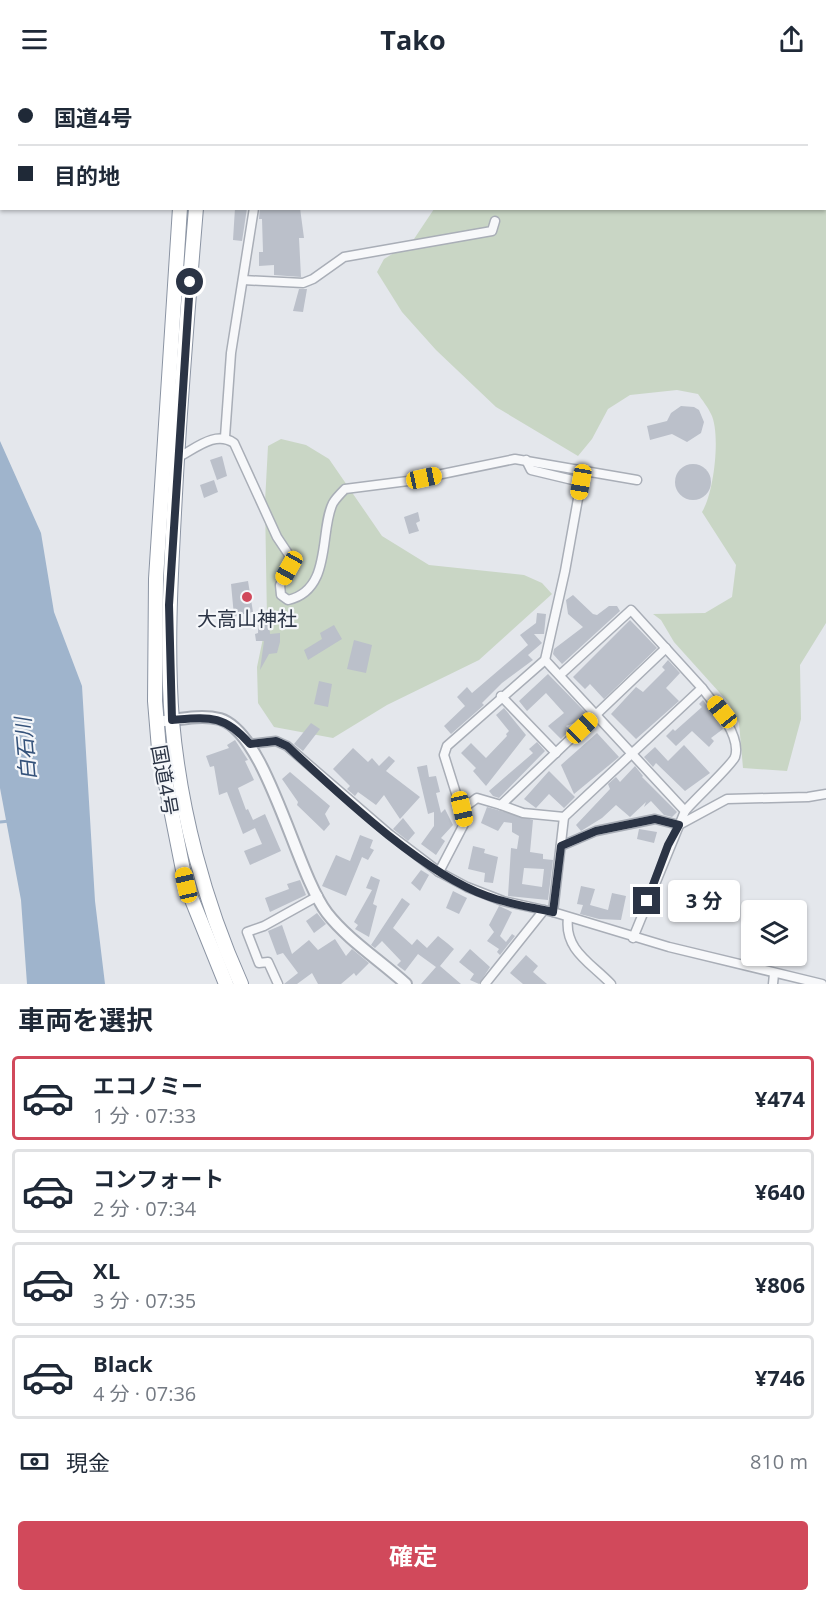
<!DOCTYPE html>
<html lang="ja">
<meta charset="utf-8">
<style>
:root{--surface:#fff;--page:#f2f2f3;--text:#1f2937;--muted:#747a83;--line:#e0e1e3;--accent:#d1495b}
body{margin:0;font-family:"Open Sans","Noto Sans JP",sans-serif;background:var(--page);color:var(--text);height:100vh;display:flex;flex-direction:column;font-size:22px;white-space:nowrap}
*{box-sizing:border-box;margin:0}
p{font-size:20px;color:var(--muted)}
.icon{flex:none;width:33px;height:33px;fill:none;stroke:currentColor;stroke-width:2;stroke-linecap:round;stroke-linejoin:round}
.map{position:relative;height:906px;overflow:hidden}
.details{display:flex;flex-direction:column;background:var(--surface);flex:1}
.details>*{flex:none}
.guide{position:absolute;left:0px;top:0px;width:826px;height:132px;box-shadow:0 2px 4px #0004;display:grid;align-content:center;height:132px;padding:0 18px;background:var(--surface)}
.controls{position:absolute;left:741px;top:822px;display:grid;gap:12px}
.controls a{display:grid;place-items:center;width:66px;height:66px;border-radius:6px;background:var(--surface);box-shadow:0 2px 4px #0004;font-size:30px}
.end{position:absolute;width:27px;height:27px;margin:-14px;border:8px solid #2b3445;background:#fff;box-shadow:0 0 0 3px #fff}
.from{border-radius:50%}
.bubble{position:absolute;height:42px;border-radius:6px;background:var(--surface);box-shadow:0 2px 4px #0004;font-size:20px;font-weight:700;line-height:42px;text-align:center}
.car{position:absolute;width:18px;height:36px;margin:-18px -9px;border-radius:8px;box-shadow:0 0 4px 2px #0007;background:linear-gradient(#f5c518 24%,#345 0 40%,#f5c518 0 76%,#345 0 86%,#f5c518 0)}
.guide b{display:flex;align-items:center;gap:21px;height:57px;font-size:22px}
.guide b+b{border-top:2px solid var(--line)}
.guide i{width:15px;height:15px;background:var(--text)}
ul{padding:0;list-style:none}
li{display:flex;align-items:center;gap:18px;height:84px;margin:0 12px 9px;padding:0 6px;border:3px solid var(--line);border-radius:6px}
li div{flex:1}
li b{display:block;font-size:22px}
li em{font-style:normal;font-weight:700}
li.active{border-color:var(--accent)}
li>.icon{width:54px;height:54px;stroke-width:1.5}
h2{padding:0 18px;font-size:27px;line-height:72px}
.pay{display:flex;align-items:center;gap:15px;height:66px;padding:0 18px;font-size:22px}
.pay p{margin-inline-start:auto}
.button{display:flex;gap:12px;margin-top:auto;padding:12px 18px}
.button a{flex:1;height:69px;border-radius:6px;background:var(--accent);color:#fff;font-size:24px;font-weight:700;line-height:69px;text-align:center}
header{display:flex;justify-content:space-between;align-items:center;height:78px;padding:0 18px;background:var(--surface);font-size:27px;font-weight:700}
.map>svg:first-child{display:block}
</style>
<header><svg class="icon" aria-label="menu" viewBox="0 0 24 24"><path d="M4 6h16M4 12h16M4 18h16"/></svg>Tako<svg class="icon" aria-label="share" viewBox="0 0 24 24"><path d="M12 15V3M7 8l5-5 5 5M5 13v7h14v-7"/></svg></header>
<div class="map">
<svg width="826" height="906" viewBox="0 0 826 906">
<rect width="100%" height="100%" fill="#e4e7ec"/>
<g fill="#c9d6c5">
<path d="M 260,0 L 826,0 L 826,545 L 800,587 L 801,641 L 787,693 L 743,690 L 739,645 L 728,624 L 674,564 L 661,542 L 653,536 L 705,535 L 732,519 L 736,487 L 702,434 C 714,416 721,355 711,336 C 708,329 702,322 698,316 L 677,312 L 630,317 L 608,331 L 592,361 L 578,378 L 496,329 L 436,272 L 402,234 L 377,194 L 384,181 L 412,164 L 434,131 L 825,130 L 825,2 Z"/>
<polygon points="281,361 306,367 329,381 382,458 429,487 524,497 542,505 552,516 479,582 387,627 333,660 274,649 258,625 257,589 267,541 265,424 268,368"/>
</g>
<polygon fill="#9fb4cc" points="0,363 41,455 54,534 82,608 95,823 105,906 27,906 21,822 0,710"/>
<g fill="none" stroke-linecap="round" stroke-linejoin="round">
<polyline stroke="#9fb4cc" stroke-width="3" points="0,744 10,743"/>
</g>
<g fill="#bbc0ca" fill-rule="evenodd">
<polygon points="235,130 247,130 242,163 233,162"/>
<polygon points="260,130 300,130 304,160 299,160 301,199 274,197 274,187 259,188 259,174 263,174 262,141 259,141"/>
<polygon points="299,211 307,211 303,234 293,233"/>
<polygon points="681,328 694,329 699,332 704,344 701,355 687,364 672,356 650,362 647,348 667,343 671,335"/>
<polygon points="222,378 227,398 217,402 210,382"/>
<circle cx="693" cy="404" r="18"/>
<polygon points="214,402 218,414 204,420 200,407"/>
<polygon points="418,434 420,443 416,445 419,453 409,456 404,439"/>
<polygon points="248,503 253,534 234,538 231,506"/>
<polygon points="573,517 593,536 597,537 609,528 617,528 620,533 562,586 553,576 554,571 583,549 568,536 566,522"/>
<polygon points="268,533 270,556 280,555 280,564 277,575 269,576 260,592 264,563 256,563 255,556 258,555 259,534"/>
<polygon points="537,535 546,536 544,556 534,556 542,565 528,577 533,582 502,605 482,625 484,627 451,656 444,648 465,628 457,619 467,609 472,615 528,567 520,557 536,545"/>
<polygon points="630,542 657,570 604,621 590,606 585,611 573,599"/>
<polygon points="334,547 342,561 308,582 304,572 322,561 320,555"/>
<polygon points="354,562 372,567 366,595 347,591"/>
<polygon points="668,582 680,595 666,610 679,623 636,661 611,636 636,609 643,614 665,592 662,589"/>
<polygon points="548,596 587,636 580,643 566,648 570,652 561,661 548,648 564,635 546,615 527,633 519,623"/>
<polygon points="319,603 332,606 328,629 314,626"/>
<polygon points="703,622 723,651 711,660 714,663 709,669 692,653 676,668 666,658 673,651 675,653 702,629 699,626"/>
<polygon points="504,630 526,657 486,708 473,693 476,690 461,675 471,665 486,680 507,658 506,656 509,653 496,637"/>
<polygon points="311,645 320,651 303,673 294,666"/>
<polygon points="597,655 619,679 574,716 561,687"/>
<polygon points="235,662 248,682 245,683 254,702 238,710 246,732 248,731 253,742 265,736 281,773 250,787 244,773 262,766 255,750 243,756 227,714 219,717 214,688 210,689 206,678 229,670 227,667"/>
<polygon points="537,664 545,673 499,720 493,718 489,713 533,675 529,671"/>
<polygon points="684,667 710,695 685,713 656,685 653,689 644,679 655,669 668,683"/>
<polygon points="353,670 368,684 372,680 379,688 389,678 395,683 386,693 420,719 400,741 384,717 376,727 358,714 355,718 347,711 350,708 333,691"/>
<polygon points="427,687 429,699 436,698 440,714 436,715 441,735 445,731 453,747 441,760 445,763 436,777 421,766 434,748 434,734 428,736 417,689"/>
<polygon points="635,688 643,698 642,699 677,734 672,739 664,737 651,723 644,729 646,724 630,739 616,727 602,740 581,753 576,747 610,711 608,706 616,699 620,704"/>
<polygon points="549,693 575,719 564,730 549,716 536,730 524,721"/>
<polygon points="290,694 330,728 325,736 330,746 324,753 297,727 298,724 282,701"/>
<path d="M 487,729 L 533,742 L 530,774 L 543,776 L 543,781 L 553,782 L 548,822 L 508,818 L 511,770 L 517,771 L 519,758 L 512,754 L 512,745 L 504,744 L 498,753 L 481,745 ZM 524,790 L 544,791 L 542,809 L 522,806 Z"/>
<polygon points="403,740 415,755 408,763 393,751"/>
<polygon points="639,751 657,754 654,765 637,761"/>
<polygon points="360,757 373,762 370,770 374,772 368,782 362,779 346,818 322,808 336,777 350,783"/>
<polygon points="473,768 485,771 484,775 498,779 493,805 484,804 485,795 468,791"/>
<polygon points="421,792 429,797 420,813 411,805"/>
<polygon points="371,798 380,802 373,826 377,828 369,859 355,851 358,847 354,844 372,812 366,810"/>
<polygon points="300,802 306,817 270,834 265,820 289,811 287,806"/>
<polygon points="581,808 595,811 590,827 608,832 612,815 626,818 621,842 599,841 580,836 583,827 577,826"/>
<polygon points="453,813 467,820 459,836 446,830"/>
<polygon points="402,820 410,826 393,850 412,867 417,861 427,870 438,858 447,865 454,871 440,888 461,906 421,906 436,889 418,876 405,893 397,887 401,883 382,863 375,870 371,867"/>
<polygon points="499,828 512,834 500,858 506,864 512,856 515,858 500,877 497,874 499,871 487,863 494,854 489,847"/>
<polygon points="317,835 326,846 314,855 306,843"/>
<polygon points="282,847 292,876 309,862 318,872 335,861 346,878 352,871 369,885 356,898 354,895 341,906 318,906 312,895 297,906 284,906 298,895 283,875 277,877 268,853"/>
<polygon points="470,871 490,889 479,906 470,902 474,896 459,884"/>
<polygon points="526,877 538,888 533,894 547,906 523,906 510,895"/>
</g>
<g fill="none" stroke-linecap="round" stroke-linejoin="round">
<g stroke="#a9aeb7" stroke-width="11">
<g id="minor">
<polyline points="251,0 252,2"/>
<polyline points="243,202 303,205 313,201 344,179 492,153 495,143"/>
<polyline points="225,359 231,275 254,130"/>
<path d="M 177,380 C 195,371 215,352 234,365 L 277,459 L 289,477 L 289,490 L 280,507 L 281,517 L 288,522 C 333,512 319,452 333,425 C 336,420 341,415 345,411 L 408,403 L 515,381 L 637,402"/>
<polyline points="545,582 685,733 633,860"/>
<polyline points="501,618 556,675"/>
<polyline points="250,666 276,663 287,668 389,756 439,794 467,809 503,823 553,834 669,869 822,906"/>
<polyline points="501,727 523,735 564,739"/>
<polyline points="462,731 477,720 501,727 666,570"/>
<path d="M 685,733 C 693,723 732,687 735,679 C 742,658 714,625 702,610"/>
<polyline points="561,768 596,753 655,741 679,747 727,721 808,719 826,716"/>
<polyline points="439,794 465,744 444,677 447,668 545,582 565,493 581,404 531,392 526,382"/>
<polyline points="553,834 564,739 702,610 631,532 560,597"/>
<path d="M 568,840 C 564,872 591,885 611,906"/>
<polyline points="278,906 268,884 259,885 247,854 264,848 318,818"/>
<polyline points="485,906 544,832"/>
<polyline points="773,906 774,896"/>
</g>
</g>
<g stroke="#a9aeb7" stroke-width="14">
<path id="tertiary" d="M 156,644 C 176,642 200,636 220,641 C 267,655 296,795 327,835 C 348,862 381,883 406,906"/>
</g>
<g stroke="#8b94a3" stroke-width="16">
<g id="trunk">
<polyline points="188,2 188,0"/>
<polyline points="206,2 206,0"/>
<polyline points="180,130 156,501 155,623 159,671 186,807 226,906"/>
<path d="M 196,130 C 188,226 180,321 175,416 C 171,492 166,568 172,643 C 180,732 204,824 241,906"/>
</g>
</g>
<use href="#minor" stroke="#f7f8fa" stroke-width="8"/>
<use href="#tertiary" stroke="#f7f8fa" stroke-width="10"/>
<use href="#trunk" stroke="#fff" stroke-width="14"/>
</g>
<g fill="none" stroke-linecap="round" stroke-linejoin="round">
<path stroke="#2b3445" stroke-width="8" d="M 190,204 L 169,527 L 172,642 C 209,639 224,636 250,666 L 276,663 L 287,668 C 338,715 422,795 487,818 C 508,826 531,829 553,834 L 561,768 L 596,753 L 655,741 L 679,747 L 668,767 L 647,823"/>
</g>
<circle fill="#d1495b" stroke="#f4f6f9" stroke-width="2" cx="247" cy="519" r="6"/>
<g text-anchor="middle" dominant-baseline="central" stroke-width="4.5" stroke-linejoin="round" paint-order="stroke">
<g font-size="20" fill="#2b3445" stroke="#f4f6f9">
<text x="247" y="540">大高山神社</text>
</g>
<g font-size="20" fill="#2b3445" stroke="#f4f6f9">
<text transform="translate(165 702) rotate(80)">国道4号</text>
</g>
<g font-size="21" font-style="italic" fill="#34527a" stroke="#f4f6f9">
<text transform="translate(25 671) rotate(-95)">白石川</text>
</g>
</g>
</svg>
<div class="controls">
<a><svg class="icon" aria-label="layers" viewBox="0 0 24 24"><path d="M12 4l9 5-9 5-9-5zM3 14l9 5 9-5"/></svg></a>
</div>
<i class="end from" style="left:190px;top:204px"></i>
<i class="end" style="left:647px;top:823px"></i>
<div class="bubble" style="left:668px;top:802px;width:72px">3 分</div>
<i class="car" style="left:424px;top:400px;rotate:78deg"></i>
<i class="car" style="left:581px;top:404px;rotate:190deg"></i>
<i class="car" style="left:289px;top:490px;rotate:209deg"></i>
<i class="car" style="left:722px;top:634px;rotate:321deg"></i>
<i class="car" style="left:582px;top:650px;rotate:46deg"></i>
<i class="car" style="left:462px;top:731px;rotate:167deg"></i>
<i class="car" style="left:186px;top:807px;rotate:347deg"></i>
<div class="guide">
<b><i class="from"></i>国道4号</b>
<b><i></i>目的地</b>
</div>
</div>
<section class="details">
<h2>車両を選択</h2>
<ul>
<li class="active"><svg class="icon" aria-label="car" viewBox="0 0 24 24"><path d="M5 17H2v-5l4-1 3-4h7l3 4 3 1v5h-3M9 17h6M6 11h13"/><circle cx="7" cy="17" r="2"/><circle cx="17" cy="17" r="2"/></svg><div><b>エコノミー</b><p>1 分 · 07:33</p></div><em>¥474</em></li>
<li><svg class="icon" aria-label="car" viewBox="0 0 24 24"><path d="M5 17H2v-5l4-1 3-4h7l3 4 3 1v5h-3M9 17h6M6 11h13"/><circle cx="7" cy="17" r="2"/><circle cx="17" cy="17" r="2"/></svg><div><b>コンフォート</b><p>2 分 · 07:34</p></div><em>¥640</em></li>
<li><svg class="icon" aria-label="car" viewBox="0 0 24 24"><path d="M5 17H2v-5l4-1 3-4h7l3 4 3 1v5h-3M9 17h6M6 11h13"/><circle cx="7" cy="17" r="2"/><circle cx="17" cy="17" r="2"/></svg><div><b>XL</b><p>3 分 · 07:35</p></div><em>¥806</em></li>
<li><svg class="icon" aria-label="car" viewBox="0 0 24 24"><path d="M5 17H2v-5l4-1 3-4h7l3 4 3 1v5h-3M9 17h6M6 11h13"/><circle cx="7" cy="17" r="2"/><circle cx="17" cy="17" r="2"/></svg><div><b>Black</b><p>4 分 · 07:36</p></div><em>¥746</em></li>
</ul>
<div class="pay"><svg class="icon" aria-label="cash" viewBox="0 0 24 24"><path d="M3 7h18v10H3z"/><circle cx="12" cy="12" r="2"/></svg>現金<p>810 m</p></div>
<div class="button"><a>確定</a></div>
</section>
